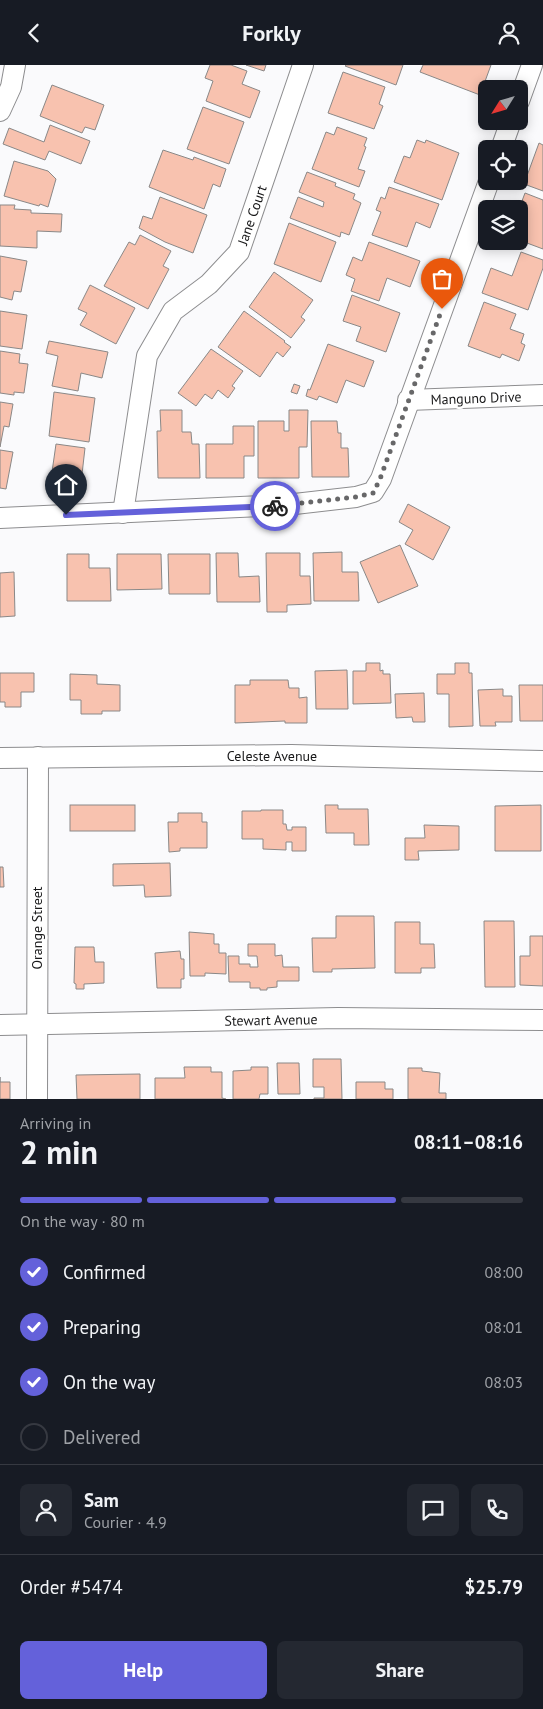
<!DOCTYPE html>
<meta charset="utf-8">
<style>
:root{--surface:#171b24;--page:#242831;--text:#f1f3f6;--muted:#9ea1a6;--line:#363941;--accent:#6461da}
body{margin:0;font-family:"PT Sans",sans-serif;background:var(--page);color:var(--text);height:100vh;display:flex;flex-direction:column;font-size:19px;white-space:nowrap}
*{box-sizing:border-box;margin:0}
p{font-size:16px;color:var(--muted)}
.icon{flex:none;width:28px;height:28px;fill:none;stroke:currentColor;stroke-width:2;stroke-linecap:round;stroke-linejoin:round}
.map{position:relative;height:1034px;overflow:hidden}
.sheet{display:flex;flex-direction:column;background:var(--surface);flex:1}
.sheet>*{flex:none}
.needle{width:32px;rotate:233deg}
.controls{position:absolute;left:478px;top:15px;display:grid;gap:10px}
.controls a{display:grid;place-items:center;width:50px;height:50px;border-radius:8px;background:var(--surface);box-shadow:0 2px 12px #0003;font-size:25px}
.pin{position:absolute;display:grid;place-items:center;width:42px;height:42px;color:#fff;margin:-51px -21px;border-radius:50% 50% 50% 0;rotate:-45deg;box-shadow:0 0 5px #0007}
.pin .icon{rotate:45deg}
.courier{position:absolute;display:grid;place-items:center;width:50px;height:50px;margin:-25px;border:4px solid #6461da;border-radius:50%;background:#fff;color:#222;box-shadow:0 1px 6px #0007}
.headline em{font-style:normal;font-weight:700}
.headline div{display:flex;flex-direction:column-reverse}
.headline{display:flex;align-items:center;justify-content:space-between;height:85px;padding:0 20px}
h1{font-size:32px;font-weight:700;line-height:38px}
.bar{display:grid;grid-template-columns:repeat(4,1fr);gap:8px 5px;align-content:center;height:60px;padding:0 20px}
.bar i{height:6px;border-radius:4px;background:var(--line)}
.bar .active{background:var(--accent)}
.bar p{grid-column:span 4}
.line{display:flex;align-items:center;gap:12px;padding:0 20px;border-top:1px solid var(--line)}
.line div{flex:1}
.round{display:grid;place-items:center;flex:none;width:52px;height:52px;border-radius:8px;background:var(--page)}
ol{padding:0 20px;list-style:none}
li{display:flex;align-items:center;gap:15px;height:55px}
li p{margin-inline-start:auto}
li .icon{padding:5px;border-radius:50%;background:var(--accent);color:#fff;stroke-width:4}
li:last-child{color:var(--muted)}
li i{width:28px;height:28px;border:2px solid var(--line);border-radius:50%}
.action{display:flex;gap:10px;margin-top:auto;padding:10px 20px}
.action a{flex:1;height:58px;border-radius:8px;background:var(--accent);color:#fff;font-size:20px;font-weight:700;line-height:58px;text-align:center}
.action a+a{background:var(--page);color:var(--text)}
header{display:flex;justify-content:space-between;align-items:center;height:65px;padding:0 20px;background:var(--surface);font-size:22px;font-weight:700}
.map>svg:first-child{display:block}
.building{fill:#f8c2af;stroke:#8a8887}
.lines{fill:none;stroke-linecap:round;stroke-linejoin:round}
.minor-casing{stroke:#8d8d8f;stroke-width:22}
.minor{stroke:#fff;stroke-width:20}
.done{stroke:#686869;stroke-width:5;stroke-dasharray:0 9}
.route{stroke:#6461da;stroke-width:6}
.labels{text-anchor:middle;stroke-width:5;stroke-linejoin:round;paint-order:stroke}
.street-label{font-size:14px;fill:#19191a;stroke:#fff}
</style>
<header><svg class="icon" aria-label="back" viewBox="0 0 24 24"><path d="M15 5l-7 7 7 7"/></svg>Forkly<svg class="icon" aria-label="person" viewBox="0 0 24 24"><circle cx="12" cy="8" r="4"/><path d="M4 21q1-7 8-7t8 7"/></svg></header>
<div class="map">
<svg width="543" height="1034" viewBox="0 0 543 1034">
<rect width="100%" height="100%" fill="#fafafc"/>
<g class="building">
<polygon points="210,0 231,0 247,6 242,19 260,26 250,53 206,36 213,16 205,13"/>
<polygon points="246,0 266,0 264,6"/>
<polygon points="346,0 403,0 396,20 345,1"/>
<polygon points="423,0 491,0 480,30 420,7"/>
<polygon points="343,7 385,22 379,39 383,41 374,64 328,48"/>
<polygon points="52,20 104,40 95,65 85,62 82,68 40,51"/>
<polygon points="203,42 244,57 229,99 187,84"/>
<polygon points="50,60 90,76 81,99 49,86 45,95 3,79 9,63 44,77"/>
<polygon points="337,62 367,73 364,81 366,82 358,104 365,106 359,122 312,104 326,67 334,70"/>
<polygon points="417,75 425,78 426,75 459,88 442,135 394,117 404,91 410,93"/>
<polygon points="539,78 543,80 543,126 524,119"/>
<polygon points="163,85 193,95 194,92 226,104 220,122 213,119 204,144 149,122"/>
<polygon points="14,96 48,106 56,114 48,142 40,139 39,141 4,131"/>
<polygon points="307,107 336,118 335,121 355,129 353,134 361,138 349,170 341,167 340,172 290,153 298,132 323,142 324,137 299,127"/>
<polygon points="389,122 439,139 430,163 416,157 407,182 372,170 381,147 376,145 381,132 385,134"/>
<polygon points="525,128 543,135 543,184 519,175 526,152 519,149 519,144"/>
<polygon points="160,132 207,150 193,188 165,177 139,163 143,151 152,154"/>
<polygon points="0,140 15,140 14,144 31,145 31,148 62,149 61,167 37,166 37,183 0,181"/>
<polygon points="289,158 336,177 321,217 274,199"/>
<polygon points="140,170 171,186 163,201 169,204 148,244 104,221 129,177 135,180"/>
<polygon points="369,177 420,196 410,222 387,213 379,236 351,226 355,214 346,210 353,192 362,196"/>
<polygon points="521,187 543,195 543,203 528,245 482,228 491,203 512,211"/>
<polygon points="0,191 27,196 21,227 14,226 12,235 0,232"/>
<polygon points="274,207 313,235 301,252 305,255 291,273 249,242"/>
<polygon points="90,220 135,243 116,279 80,260 87,248 78,244"/>
<polygon points="352,230 400,248 386,287 356,276 361,262 343,256"/>
<polygon points="484,237 516,249 510,264 524,269 521,278 525,280 519,296 502,289 500,293 468,281"/>
<polygon points="0,246 27,250 22,284 0,281"/>
<polygon points="244,246 285,276 284,277 291,282 283,292 277,287 260,312 218,282"/>
<polygon points="49,276 108,287 102,313 81,308 78,326 52,321 58,291 46,288"/>
<polygon points="328,279 374,296 364,322 346,315 337,338 319,331 317,335 306,331 308,324 310,325"/>
<polygon points="211,284 243,306 232,321 235,323 228,333 218,325 212,334 205,329 196,341 178,328"/>
<polygon points="0,286 20,289 19,298 28,299 24,328 14,327 14,330 0,328"/>
<polygon points="294,319 300,321 297,329 291,327"/>
<polygon points="54,327 95,333 89,377 49,371"/>
<polygon points="0,337 13,339 9,362 4,361 0,382"/>
<polygon points="160,345 182,345 182,367 191,367 192,379 199,379 200,413 158,413 157,366 161,366"/>
<polygon points="289,345 308,345 307,382 299,382 299,413 258,413 258,356 284,356 284,366 289,366"/>
<polygon points="311,356 337,356 338,368 341,368 341,383 348,383 349,412 312,412"/>
<polygon points="233,361 254,361 254,391 244,391 244,413 206,413 206,379 233,379"/>
<polygon points="56,379 85,383 81,418 51,414"/>
<polygon points="0,385 13,387 6,424 0,423"/>
<polygon points="408,439 450,462 433,495 405,479 413,465 399,457"/>
<polygon points="400,480 418,521 378,538 360,497"/>
<polygon points="342,487 342,507 358,507 359,536 314,536 313,488"/>
<polygon points="216,488 238,488 239,512 259,511 260,537 217,537"/>
<polygon points="266,488 300,488 300,511 310,511 311,539 287,540 287,547 267,547"/>
<polygon points="67,489 89,489 89,503 110,503 111,536 67,536"/>
<polygon points="117,489 161,489 162,524 117,525"/>
<polygon points="168,489 210,489 210,529 169,529"/>
<polygon points="14,507 15,551 0,552 0,508"/>
<polygon points="366,598 380,598 380,606 383,605 383,609 390,609 391,638 353,639 353,606 366,606"/>
<polygon points="455,598 469,598 469,608 472,608 473,661 449,662 449,629 437,629 437,609 455,609"/>
<polygon points="347,605 348,644 316,644 315,606"/>
<polygon points="0,608 34,608 34,627 21,627 21,642 5,642 5,637 0,637"/>
<polygon points="70,609 97,610 97,619 120,620 120,646 102,646 102,649 81,649 81,635 70,635"/>
<polygon points="250,615 288,615 289,623 299,623 299,633 307,632 307,658 285,658 285,656 235,658 235,620 250,620"/>
<polygon points="519,620 543,620 543,656 520,656"/>
<polygon points="503,624 503,631 512,631 512,657 495,657 496,661 480,661 478,625"/>
<polygon points="424,628 425,657 413,657 412,652 396,653 395,629"/>
<rect x="70" y="740" width="65" height="26"/>
<polygon points="325,740 338,740 338,744 368,744 369,780 354,780 354,768 326,768"/>
<polygon points="541,740 541,786 495,786 495,741"/>
<polygon points="261,745 283,745 283,759 286,759 287,765 292,765 292,762 306,762 306,786 292,786 292,777 286,777 286,785 263,784 263,774 242,774 242,746 261,746"/>
<polygon points="178,748 202,748 202,757 207,757 207,783 180,783 180,786 169,787 168,757 178,757"/>
<polygon points="424,760 459,761 459,785 418,786 419,795 405,795 405,773 425,773"/>
<polygon points="170,798 171,831 145,832 144,820 113,821 113,799"/>
<polygon points="0,802 3,802 4,822 0,822"/>
<polygon points="336,851 374,851 375,903 332,904 332,907 313,907 312,873 336,873"/>
<polygon points="484,856 514,856 515,922 485,922"/>
<polygon points="395,857 420,857 420,879 434,879 435,903 421,903 421,908 395,908"/>
<polygon points="189,867 214,869 214,879 219,879 219,888 226,888 226,909 205,908 205,911 190,911"/>
<polygon points="530,871 543,871 543,921 520,920 520,891 530,891"/>
<polygon points="248,879 275,879 275,891 282,890 283,902 299,902 299,916 277,916 277,922 267,923 267,925 260,925 260,923 250,923 250,917 229,917 228,891 239,891 239,899 250,899 250,902 258,902 257,891 248,891"/>
<polygon points="75,882 94,882 95,897 104,897 104,918 84,919 84,924 76,924 76,919 74,918"/>
<polygon points="180,886 181,894 184,894 184,914 181,914 181,923 157,923 155,888"/>
<polygon points="313,994 341,994 342,1034 314,1034 314,1033 324,1033 324,1022 313,1022"/>
<polygon points="277,998 299,998 300,1029 278,1029"/>
<polygon points="184,1002 211,1002 211,1007 222,1007 222,1033 226,1034 155,1034 155,1013 185,1013"/>
<polygon points="251,1002 268,1002 268,1029 260,1029 259,1034 233,1034 233,1006 251,1005"/>
<polygon points="408,1003 422,1003 422,1006 440,1008 439,1028 446,1028 446,1034 408,1034"/>
<polygon points="140,1009 140,1034 77,1034 76,1010"/>
<polygon points="0,1012 0,1017 10,1017 10,1034 0,1034"/>
<polygon points="356,1017 385,1017 385,1024 393,1024 393,1034 356,1034"/>
</g>
<g class="lines">
<defs>
<g id="minor">
<polyline points="519,36 532,0"/>
<polyline points="0,46 11,22 15,0"/>
<polyline points="501,84 511,56"/>
<polyline points="408,335 543,330"/>
<polyline points="123,448 147,291 173,246 209,219 239,187 303,0"/>
<polyline points="0,453 286,440 356,432 373,427 381,414 489,116"/>
<polyline points="0,693 291,690 543,696"/>
<polyline points="0,960 338,953 543,955"/>
<polyline points="37,1034 38,692"/>
</g>
</defs>
<use href="#minor" class="minor-casing"/>
<use href="#minor" class="minor"/>
</g>
<g class="lines">
<polyline class="done" points="275,441 356,432 373,428 380,414 442,244"/>
<polyline class="route" points="66,450 275,441"/>
</g>
<g class="labels">
<g class="street-label">
<text transform="translate(252 150) rotate(-71)" y="5">Jane Court</text>
<text transform="translate(476 333) rotate(-2)" y="5">Manguno Drive</text>
<text x="272" y="696">Celeste Avenue</text>
<text transform="translate(37 863) rotate(-90)" y="5">Orange Street</text>
<text transform="translate(271 955) rotate(-1)" y="5">Stewart Avenue</text>
</g>
</g>
</svg>
<div class="controls">
<a><svg class="needle" viewBox="-14 -14 28 28"><path d="M0-13l5 13h-10z" fill="#e53935"/><path d="M0 13l5-13h-10z" fill="#9ea1a6"/></svg></a>
<a><svg class="icon" aria-label="locate" viewBox="0 0 24 24"><circle cx="12" cy="12" r="6"/><path d="M12 2v4M12 18v4M2 12h4M18 12h4"/></svg></a>
<a><svg class="icon" aria-label="layers" viewBox="0 0 24 24"><path d="M12 4l9 5-9 5-9-5zM3 14l9 5 9-5"/></svg></a>
</div>
<div class="pin" style="left:442px;top:244px;background:#ea580c"><svg class="icon" aria-label="bag" viewBox="0 0 24 24"><path d="M5 8h14l-1 12H6zM9 8a3 3 0 0 1 6 0"/></svg></div>
<div class="pin" style="left:66px;top:450px;background:#1f2937"><svg class="icon" aria-label="home" viewBox="0 0 24 24"><path d="M3 11l9-7 9 7M6 9v11h12V9"/></svg></div>
<div class="courier" style="left:275px;top:441px"><svg class="icon" aria-label="bike" viewBox="0 0 24 24"><circle cx="6" cy="16" r="4"/><circle cx="18" cy="16" r="4"/><path d="M6 16l4-8h5l3 8M10 8l3 8H6M13 5h3"/></svg></div>
</div>
<section class="sheet">
<div class="headline"><div><h1>2 min</h1><p>Arriving in</p></div><em>08:11–08:16</em></div>
<div class="bar"><i class="active"></i><i class="active"></i><i class="active"></i><i></i><p>On the way · 80 m</p></div>
<ol>
<li><svg class="icon" aria-label="check" viewBox="0 0 24 24"><path d="M5 12l5 5 9-10"/></svg>Confirmed<p>08:00</p></li>
<li><svg class="icon" aria-label="check" viewBox="0 0 24 24"><path d="M5 12l5 5 9-10"/></svg>Preparing<p>08:01</p></li>
<li><svg class="icon" aria-label="check" viewBox="0 0 24 24"><path d="M5 12l5 5 9-10"/></svg>On the way<p>08:03</p></li>
<li><i></i>Delivered</li>
</ol>
<div class="line" style="height:90px"><a class="round"><svg class="icon" aria-label="person" viewBox="0 0 24 24"><circle cx="12" cy="8" r="4"/><path d="M4 21q1-7 8-7t8 7"/></svg></a><div><b>Sam</b><p>Courier · 4.9</p></div><a class="round"><svg class="icon" aria-label="chat" viewBox="0 0 24 24"><path d="M4 5h16v11H9l-5 4z"/></svg></a><a class="round"><svg class="icon" aria-label="phone" viewBox="0 0 24 24"><path d="M5 4h4l2 5-3 2q2 4 5 5l2-3 5 2v4C11 20 4 13 5 4z"/></svg></a></div>
<div class="line" style="height:65px"><div>Order #5474</div><b>$25.79</b></div>
<div class="action"><a>Help</a><a>Share</a></div>
</section>
